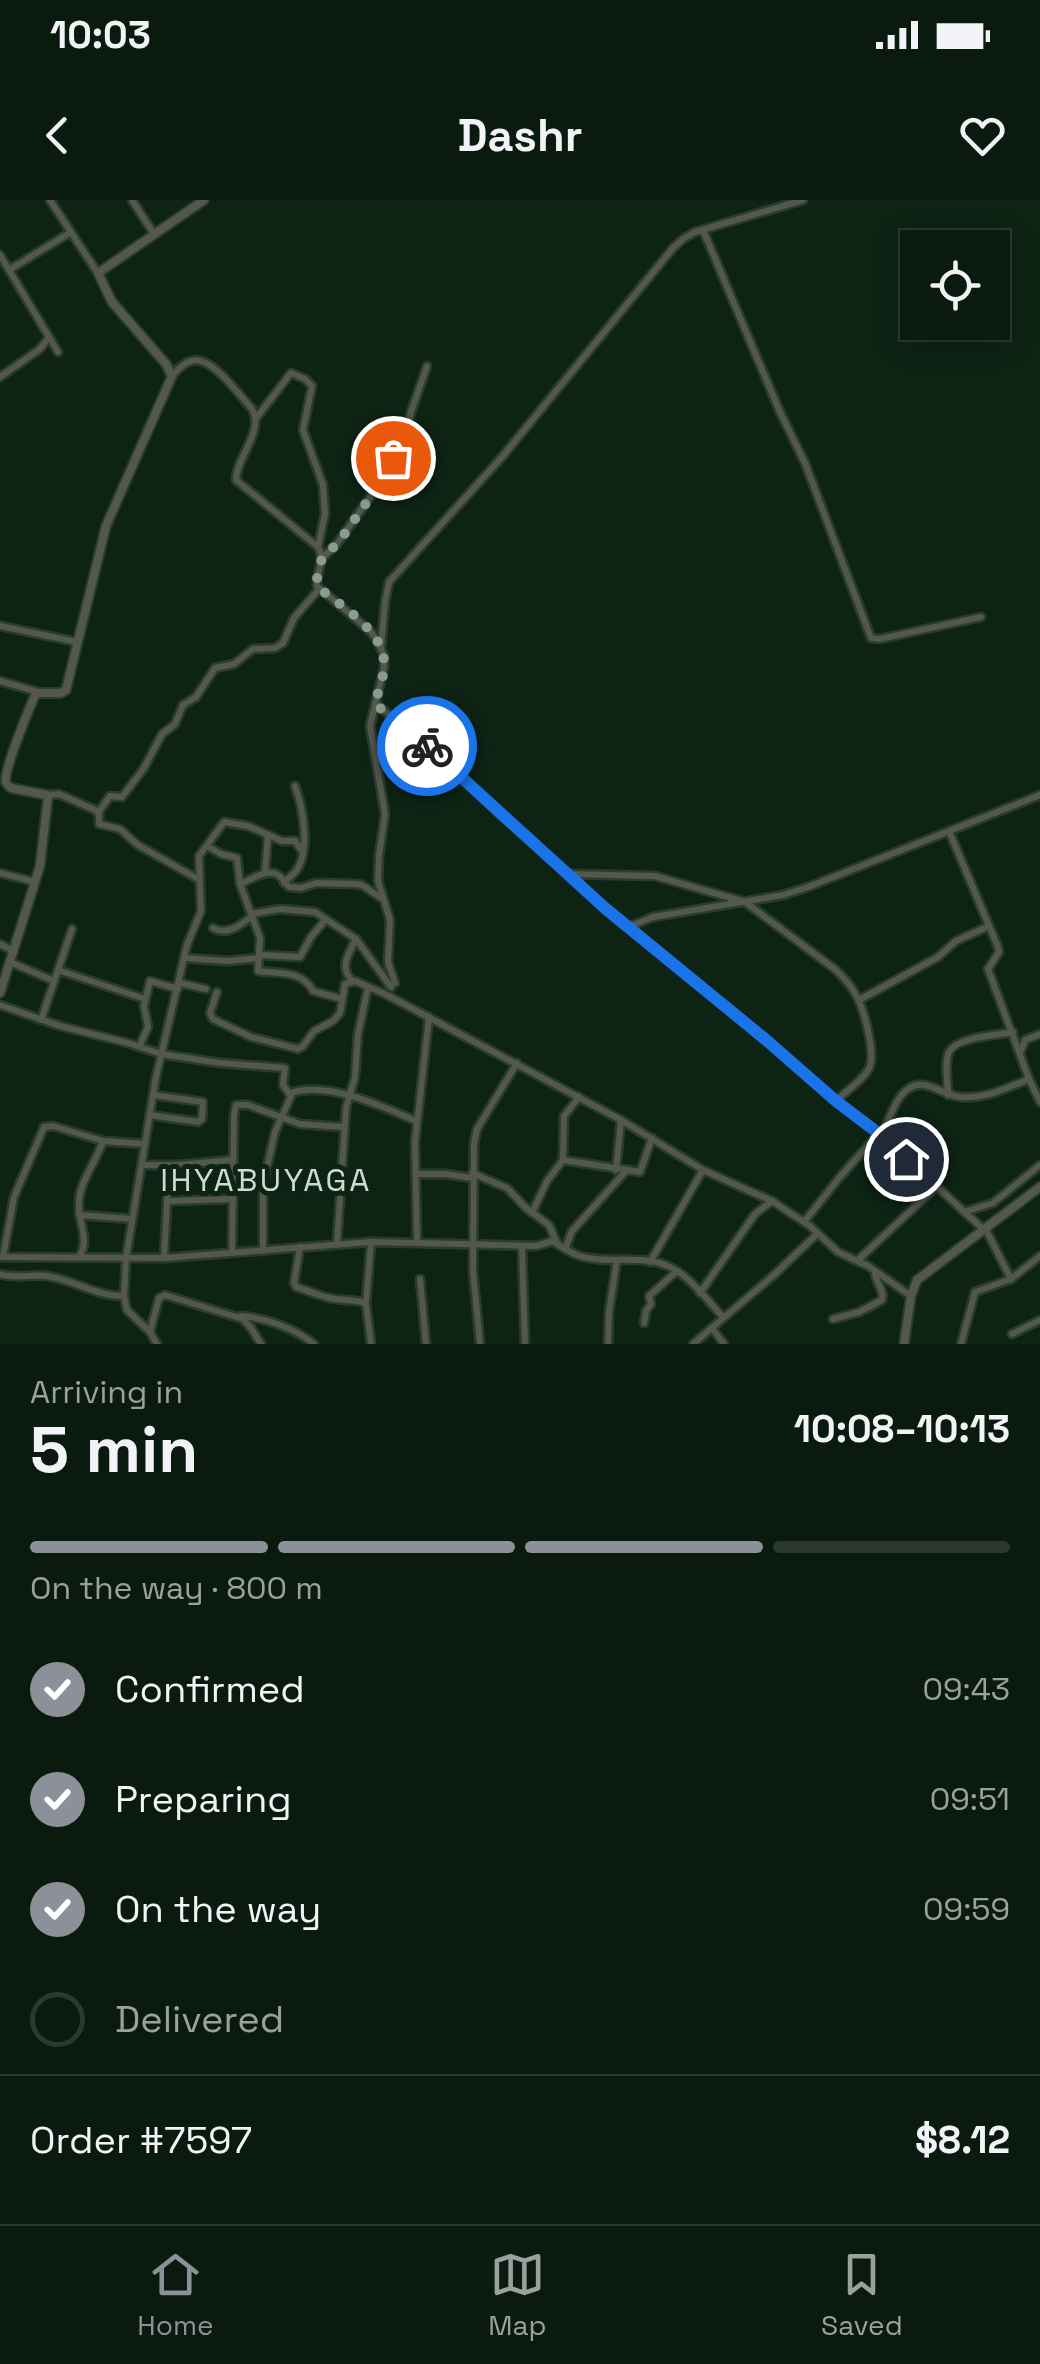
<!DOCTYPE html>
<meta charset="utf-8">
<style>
:root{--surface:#0a1a0f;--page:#18271d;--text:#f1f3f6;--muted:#99a19e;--line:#2a382f;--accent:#8c9099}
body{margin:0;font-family:"Space Grotesk",sans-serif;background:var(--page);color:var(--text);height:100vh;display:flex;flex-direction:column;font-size:38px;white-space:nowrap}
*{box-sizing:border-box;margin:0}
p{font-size:32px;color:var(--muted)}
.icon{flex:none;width:55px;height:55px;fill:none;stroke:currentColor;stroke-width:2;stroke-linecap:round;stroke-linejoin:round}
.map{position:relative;height:1144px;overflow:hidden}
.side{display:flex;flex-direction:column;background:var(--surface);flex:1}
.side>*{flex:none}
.controls{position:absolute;left:900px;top:30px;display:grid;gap:20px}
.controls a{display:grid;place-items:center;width:110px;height:110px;border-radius:0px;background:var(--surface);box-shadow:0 5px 25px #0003,0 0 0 2px var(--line);font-size:50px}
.pin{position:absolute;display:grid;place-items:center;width:85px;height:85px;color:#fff;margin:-42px;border:5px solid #fff;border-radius:50%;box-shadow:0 2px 10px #0007}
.courier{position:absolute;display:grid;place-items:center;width:100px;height:100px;margin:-50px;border:8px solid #1a73e8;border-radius:50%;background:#fff;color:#222;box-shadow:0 2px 12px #0007}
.summary em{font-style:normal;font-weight:700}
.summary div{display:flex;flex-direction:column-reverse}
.summary{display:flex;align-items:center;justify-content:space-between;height:170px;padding:0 30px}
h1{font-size:65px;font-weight:700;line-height:75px}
.bar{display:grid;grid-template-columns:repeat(4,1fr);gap:15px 10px;align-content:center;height:120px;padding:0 30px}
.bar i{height:12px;border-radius:8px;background:var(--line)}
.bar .active{background:var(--accent)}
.bar p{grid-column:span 4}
.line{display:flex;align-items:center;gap:25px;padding:0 30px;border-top:2px solid var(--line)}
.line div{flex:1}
ol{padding:0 30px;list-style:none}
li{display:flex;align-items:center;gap:30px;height:110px}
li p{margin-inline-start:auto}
li .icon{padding:10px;border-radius:50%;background:var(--accent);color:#fff;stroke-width:4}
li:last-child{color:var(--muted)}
li i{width:55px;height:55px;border:5px solid var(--line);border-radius:50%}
.status{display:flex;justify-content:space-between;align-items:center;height:70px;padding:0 50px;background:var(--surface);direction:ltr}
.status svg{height:28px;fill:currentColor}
header{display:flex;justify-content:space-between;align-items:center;height:130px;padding:0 30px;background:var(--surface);font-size:45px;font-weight:700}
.menu{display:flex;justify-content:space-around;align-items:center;height:140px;border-top:2px solid var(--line);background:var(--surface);font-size:28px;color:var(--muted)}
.menu a{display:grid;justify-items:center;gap:5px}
.menu .active{color:var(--accent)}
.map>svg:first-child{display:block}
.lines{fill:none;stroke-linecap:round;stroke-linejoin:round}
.minor-casing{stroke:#283d2e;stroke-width:11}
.tertiary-casing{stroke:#283d2e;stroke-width:12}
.minor{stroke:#54574c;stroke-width:6}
.tertiary{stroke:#54574c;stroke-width:8}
.done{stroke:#8a9b8f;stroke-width:10;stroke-dasharray:0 18}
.route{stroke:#1a73e8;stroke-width:12}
.labels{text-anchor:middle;stroke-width:10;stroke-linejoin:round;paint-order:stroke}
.quarter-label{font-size:32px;letter-spacing:2.5px;fill:#cedbd1;stroke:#0d2314}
</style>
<div class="status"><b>10:03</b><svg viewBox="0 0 49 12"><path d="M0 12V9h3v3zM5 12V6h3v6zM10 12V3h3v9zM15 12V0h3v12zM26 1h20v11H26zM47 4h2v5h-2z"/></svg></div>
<header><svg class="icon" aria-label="back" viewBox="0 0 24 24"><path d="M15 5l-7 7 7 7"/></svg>Dashr<svg class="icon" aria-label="heart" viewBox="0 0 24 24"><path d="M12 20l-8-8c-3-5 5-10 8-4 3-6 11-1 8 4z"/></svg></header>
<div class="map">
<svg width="1040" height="1144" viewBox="0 0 1040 1144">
<rect width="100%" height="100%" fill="#0d2314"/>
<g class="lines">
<defs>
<g id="minor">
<polyline points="50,0 99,75"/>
<polyline points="132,0 154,34"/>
<polyline points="703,30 780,212 805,263 871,438 880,439 981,417"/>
<polyline points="0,55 58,152"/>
<polyline points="9,70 71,32"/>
<path d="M 172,176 C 177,170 183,163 191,161 C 211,154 239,195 252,209 C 265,231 236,257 236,280 L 318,347 C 326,361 316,371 317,386 L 370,431 L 377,440 L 384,456 L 384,468 L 370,526 L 385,614 L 379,656 L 378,681 L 390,720 L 388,762 L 395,783"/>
<polyline points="0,177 40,149 49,137"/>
<polyline points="257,217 291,173 305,179 312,186 303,230 323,285 325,314 318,347"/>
<polyline points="322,358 336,345 378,286 404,240 411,212 427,166"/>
<polyline points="0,426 77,442"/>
<polyline points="381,447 385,402 389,382 502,257 673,48 683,39 695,32 803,0"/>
<polyline points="0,481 38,492"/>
<polyline points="375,503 456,571 501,615 607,709 765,839 836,901 882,936 983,1029"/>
<polyline points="48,595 59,594 95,610 99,614 99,624 120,629 138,645 198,679"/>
<polyline points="98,613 110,596 122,597 144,568 162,534 175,524 183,505 196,497 215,468 234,464 253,449 275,448 283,443 294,418 319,389"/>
<polyline points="949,631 998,747 999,752 988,769 1029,879 1040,902"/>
<path d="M 207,646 L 221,654 L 237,658 L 240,684 L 260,738 L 258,771 C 279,774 302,770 313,791 L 342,799"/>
<polyline points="0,673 35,682"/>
<polyline points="265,673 268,635"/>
<path d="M 569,674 L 655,676 L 745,702 L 836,770 C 844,778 851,785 856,795 C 864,809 875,851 870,866 C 865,879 846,891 836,901"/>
<path d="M 284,683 C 288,678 293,675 296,671 C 311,650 303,608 295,586"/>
<path d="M 240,684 C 250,680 268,668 278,675 C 283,678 285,683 289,687 L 301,688 L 316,683 L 356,684 L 362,685 L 381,698"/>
<polyline points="251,714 280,709 315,712 356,739 391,787"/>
<polyline points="628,727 653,717 783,695 808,687 1040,595"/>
<path d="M 213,728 C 227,736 241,725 252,716"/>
<polyline points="0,744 13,751"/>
<polyline points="261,755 300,757 311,737 326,719"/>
<polyline points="184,758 227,761 260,758"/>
<polyline points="10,762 54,781"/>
<polyline points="58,770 145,799"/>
<path d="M 352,781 C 339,766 348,755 356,739"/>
<polyline points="180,783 206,789"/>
<polyline points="217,792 210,813 213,819 251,837 298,849 303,846 314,831 333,821 340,813 345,784 355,781 385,794 621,920 703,970 772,1001 810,1026 838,1052 868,1066 911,1096"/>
<polyline points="859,800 938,757 956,741 989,726"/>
<polyline points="0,805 60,826 128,843 161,854 220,863 285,868 283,885 291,896 275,932 263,985 263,1051"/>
<polyline points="41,820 72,729"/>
<polyline points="139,847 148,827 144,806 150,781 178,789"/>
<polyline points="1020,853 1025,840 1040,834"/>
<path d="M 291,893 C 328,881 382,906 416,921"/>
<path d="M 948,895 C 948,883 944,863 949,852 C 957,837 997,835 1013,832"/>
<polyline points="579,897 564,916 563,960 640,972 652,938"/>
<polyline points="150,915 198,922 202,919 203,902 153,895"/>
<path d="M 882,936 C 890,918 899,881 924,885 C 937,887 947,896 961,897 C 985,899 1007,888 1029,879"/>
<polyline points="142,965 177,965 233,960"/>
<polyline points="616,970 621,920"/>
<polyline points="472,973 507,988 526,1008 549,1025 556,1041"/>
<polyline points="416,974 446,974 472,978"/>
<polyline points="234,983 263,985"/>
<polyline points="167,1001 233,999"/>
<polyline points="964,1012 993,1003 1040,965"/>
<polyline points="532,1013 547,981 563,960"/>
<polyline points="79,1015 132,1019"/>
<polyline points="804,1022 839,978 879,933"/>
<polyline points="985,1028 1011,1079"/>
<polyline points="371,1042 366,1103 371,1144"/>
<polyline points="417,1042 415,942 429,817"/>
<polyline points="337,1043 346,908 355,877 358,834 368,787"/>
<path d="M 300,1047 L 294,1083 L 296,1087 C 307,1090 319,1096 330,1098 C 342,1101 354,1099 366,1103"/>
<polyline points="522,1047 525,1144"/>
<polyline points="565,1049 572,1031 625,972"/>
<polyline points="232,1053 234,915 236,905 248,905 300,924 344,927"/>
<path d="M 0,1057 L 164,1058 L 371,1042 L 536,1046 L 553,1041 C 562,1047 570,1053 580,1056 C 609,1065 645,1053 672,1068 C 692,1079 708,1101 723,1117"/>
<polyline points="3,1057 14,997 44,927 53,926 103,941 145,944"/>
<path d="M 79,1057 C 91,1039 77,1021 79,1001 C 80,981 97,960 103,941"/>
<polyline points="164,1058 169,966"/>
<polyline points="858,1060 936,987"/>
<polyline points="650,1062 703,970"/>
<path d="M 0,1074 C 16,1079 31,1074 47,1076 C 74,1080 98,1097 124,1096"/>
<polyline points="420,1079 426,1144"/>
<polyline points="700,1093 755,1014 772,1001"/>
<path d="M 241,1116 C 266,1118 294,1128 314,1144"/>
<path d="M 833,1119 L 859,1112 L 882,1100 C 885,1089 874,1082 875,1071"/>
<polyline points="644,1123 646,1111 651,1104 649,1096 677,1071"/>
<polyline points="712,1128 724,1144"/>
<polyline points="150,1132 159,1098 165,1095 243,1119 251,1128 261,1144"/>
<polyline points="1012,1134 1040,1120"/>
<polyline points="157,1144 150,1132 127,1110 124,1096 126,1058 156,877 187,745 201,711 199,656 224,622 248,626 282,641 295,641 302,651"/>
<polyline points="480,1144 473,1071 474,944 477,929 517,863"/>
<polyline points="608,1144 609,1112 617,1060"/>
<polyline points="693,1144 775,1074 817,1034"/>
<polyline points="961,1144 975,1092 1011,1079 1040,1056"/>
</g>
<g id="tertiary">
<path d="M 0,793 L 40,666 L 48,597 L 47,595 L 11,588 C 9,586 6,584 6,582 C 3,571 30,507 36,493 L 61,493 L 66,490 L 106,326 L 172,176 L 166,164 L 112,102 L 99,75 L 101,71 L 204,0"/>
<polyline points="904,1144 911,1096 917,1080 1040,987"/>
</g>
</defs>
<use href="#minor" class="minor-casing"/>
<use href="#tertiary" class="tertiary-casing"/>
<use href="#minor" class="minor"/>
<use href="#tertiary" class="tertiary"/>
</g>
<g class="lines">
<path class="done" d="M 393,258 L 378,286 L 339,342 L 322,358 L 317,377 L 319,388 C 342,407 385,431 384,465 C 384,478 378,491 375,504 L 427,546"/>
<polyline class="route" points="427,546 606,709 765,839 836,901 882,936 906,959"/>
</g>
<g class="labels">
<g class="quarter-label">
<text x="266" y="991">IHYABUYAGA</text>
</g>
</g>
</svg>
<div class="controls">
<a><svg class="icon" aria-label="locate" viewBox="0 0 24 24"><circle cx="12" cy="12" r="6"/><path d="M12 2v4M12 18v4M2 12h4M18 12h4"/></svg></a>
</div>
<div class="pin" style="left:393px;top:258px;background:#ea580c"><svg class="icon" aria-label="bag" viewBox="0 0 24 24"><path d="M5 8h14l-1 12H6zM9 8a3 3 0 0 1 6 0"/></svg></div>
<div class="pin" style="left:906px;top:959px;background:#1f2937"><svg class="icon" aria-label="home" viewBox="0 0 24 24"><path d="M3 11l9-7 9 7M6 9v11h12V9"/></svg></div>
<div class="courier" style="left:427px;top:546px"><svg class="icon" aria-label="bike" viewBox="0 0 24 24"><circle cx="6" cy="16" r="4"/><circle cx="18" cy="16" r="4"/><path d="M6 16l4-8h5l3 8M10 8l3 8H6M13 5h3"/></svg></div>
</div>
<section class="side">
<div class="summary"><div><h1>5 min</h1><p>Arriving in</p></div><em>10:08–10:13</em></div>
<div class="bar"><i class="active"></i><i class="active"></i><i class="active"></i><i></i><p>On the way · 800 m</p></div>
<ol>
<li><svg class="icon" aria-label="check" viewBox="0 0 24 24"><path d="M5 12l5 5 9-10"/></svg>Confirmed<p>09:43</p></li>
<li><svg class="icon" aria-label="check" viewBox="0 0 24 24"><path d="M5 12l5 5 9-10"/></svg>Preparing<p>09:51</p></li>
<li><svg class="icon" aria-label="check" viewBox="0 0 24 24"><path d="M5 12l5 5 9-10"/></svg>On the way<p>09:59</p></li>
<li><i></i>Delivered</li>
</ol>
<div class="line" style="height:130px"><div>Order #7597</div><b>$8.12</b></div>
</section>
<nav class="menu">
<a class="active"><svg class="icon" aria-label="home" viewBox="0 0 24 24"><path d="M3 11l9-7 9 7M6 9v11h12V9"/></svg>Home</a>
<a><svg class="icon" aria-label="map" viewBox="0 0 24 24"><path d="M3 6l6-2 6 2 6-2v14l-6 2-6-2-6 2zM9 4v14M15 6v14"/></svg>Map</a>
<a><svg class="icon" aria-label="saved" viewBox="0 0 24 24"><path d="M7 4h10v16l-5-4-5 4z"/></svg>Saved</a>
</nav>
